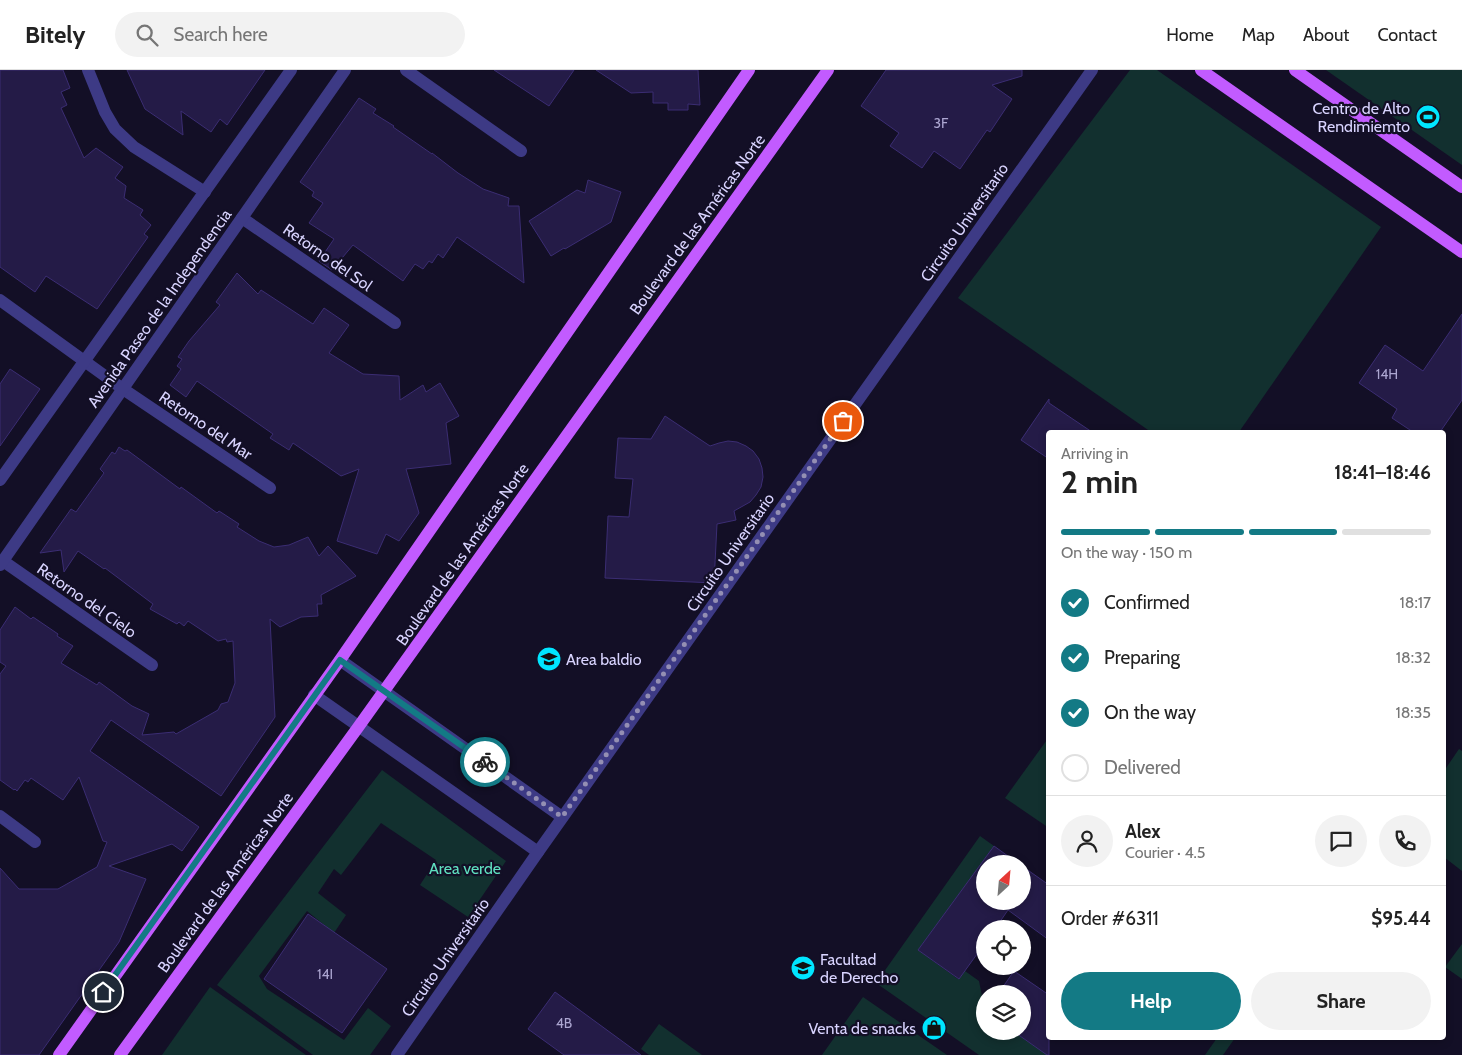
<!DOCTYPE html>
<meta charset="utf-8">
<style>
:root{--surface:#fff;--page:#f2f2f2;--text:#222;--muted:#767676;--line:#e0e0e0;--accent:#137a85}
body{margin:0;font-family:Cabin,sans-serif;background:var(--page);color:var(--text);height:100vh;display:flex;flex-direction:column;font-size:19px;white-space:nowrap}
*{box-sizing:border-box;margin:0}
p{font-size:16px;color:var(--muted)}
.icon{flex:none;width:28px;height:28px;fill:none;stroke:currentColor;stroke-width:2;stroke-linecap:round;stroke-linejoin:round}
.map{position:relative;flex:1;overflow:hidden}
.drawer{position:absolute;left:1046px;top:360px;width:400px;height:610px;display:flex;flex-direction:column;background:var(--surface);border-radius:5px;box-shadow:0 2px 8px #0003}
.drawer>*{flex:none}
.needle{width:32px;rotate:26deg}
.buttons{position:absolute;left:976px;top:785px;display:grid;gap:10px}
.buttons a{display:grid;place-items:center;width:55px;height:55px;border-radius:50%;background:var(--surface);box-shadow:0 2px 8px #0003;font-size:25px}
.pin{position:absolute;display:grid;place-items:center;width:42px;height:42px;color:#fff;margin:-21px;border:2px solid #fff;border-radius:50%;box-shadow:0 1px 5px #0007}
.courier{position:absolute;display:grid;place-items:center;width:50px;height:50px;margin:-25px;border:4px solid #137a85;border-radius:50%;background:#fff;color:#222;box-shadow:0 1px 6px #0007}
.headline em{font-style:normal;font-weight:700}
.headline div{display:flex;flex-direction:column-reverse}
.headline{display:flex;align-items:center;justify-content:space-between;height:85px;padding:0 15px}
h1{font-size:32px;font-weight:700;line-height:38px}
.bar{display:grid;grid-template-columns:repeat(4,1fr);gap:8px 5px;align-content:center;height:60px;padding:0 15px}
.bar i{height:6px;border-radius:4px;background:var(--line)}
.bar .current{background:var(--accent)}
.bar p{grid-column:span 4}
.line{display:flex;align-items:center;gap:12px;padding:0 15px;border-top:1px solid var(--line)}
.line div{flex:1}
.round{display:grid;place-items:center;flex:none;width:52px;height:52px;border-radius:26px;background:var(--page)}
ol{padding:0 15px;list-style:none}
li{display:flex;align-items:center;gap:15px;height:55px}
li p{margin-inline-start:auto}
li .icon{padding:5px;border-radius:50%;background:var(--accent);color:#fff;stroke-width:4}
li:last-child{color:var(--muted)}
li i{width:28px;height:28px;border:2px solid var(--line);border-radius:50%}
.button{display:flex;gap:10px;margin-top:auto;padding:10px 15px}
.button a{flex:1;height:58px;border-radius:30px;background:var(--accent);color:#fff;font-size:20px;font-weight:700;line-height:58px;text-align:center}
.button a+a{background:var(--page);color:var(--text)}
header{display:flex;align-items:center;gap:30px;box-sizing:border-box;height:70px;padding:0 25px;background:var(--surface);border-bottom:1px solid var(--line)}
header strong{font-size:24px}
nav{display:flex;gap:28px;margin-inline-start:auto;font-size:18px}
.search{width:350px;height:45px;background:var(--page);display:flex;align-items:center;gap:12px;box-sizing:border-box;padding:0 18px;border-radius:28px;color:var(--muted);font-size:19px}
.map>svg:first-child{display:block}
.green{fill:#12302f}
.building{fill:#241b47;stroke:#3b2d73}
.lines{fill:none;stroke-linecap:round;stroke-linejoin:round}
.minor{stroke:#3d3a85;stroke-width:12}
.major{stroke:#c25bff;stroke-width:12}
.done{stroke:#948fb3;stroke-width:5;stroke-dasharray:0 9}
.route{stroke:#137a85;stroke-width:6}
.labels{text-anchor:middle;stroke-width:4.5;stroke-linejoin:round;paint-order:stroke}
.number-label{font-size:14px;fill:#aca6d1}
.poi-label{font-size:16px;fill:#d9d4ff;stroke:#130f26;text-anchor:end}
.street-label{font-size:16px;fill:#d9d4ff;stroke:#130f26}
.park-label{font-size:16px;fill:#5fe0c0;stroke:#130f26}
</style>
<header>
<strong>Bitely</strong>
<div class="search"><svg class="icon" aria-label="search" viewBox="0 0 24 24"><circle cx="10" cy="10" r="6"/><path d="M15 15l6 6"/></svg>Search here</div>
<nav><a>Home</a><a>Map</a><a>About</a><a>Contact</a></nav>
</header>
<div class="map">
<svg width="1462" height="985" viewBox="0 0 1462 985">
<rect width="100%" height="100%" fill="#130f26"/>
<g class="green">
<polygon points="1130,0 1157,0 1381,157 1239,362 1151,362 958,228"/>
<polygon points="1326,0 1462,0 1462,95"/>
<polygon points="1049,667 1049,758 1005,728"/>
<polygon points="1459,679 1462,681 1462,801 1444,787 1444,701"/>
<polygon points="382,700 506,791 468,847 420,815 436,790 381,753 341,805 334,799 318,823 346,845 334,863 307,841 259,906 267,919 344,970 368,938 391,956 370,985 313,985 217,915"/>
<polygon points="980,766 994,776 918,880 958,909 965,901 979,911 985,941 985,961 1013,961 1047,985 979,985 876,913"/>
<polygon points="1462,874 1462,909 1445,897"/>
<polygon points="210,917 306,985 162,985"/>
<polygon points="863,927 947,985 822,985"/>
<polygon points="659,954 702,985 649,985 641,979"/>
<polygon points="1217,968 1235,968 1223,985 1205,985"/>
</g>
<g class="building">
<polygon points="0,0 63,0 70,18 61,22 67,35 61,38 84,88 96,78 123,97 115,108 126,116 124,128 143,140 140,145 151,155 144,164 148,167 97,239 46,206 35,222 0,197"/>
<polygon points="127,0 265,0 227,55 220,49 211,62 181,41 183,65 145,39"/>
<polygon points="494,0 574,0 549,36"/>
<polygon points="596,0 698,0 700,35 688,34 688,40 668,40 668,33 653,33 653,22 631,23"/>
<polygon points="886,0 1022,0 1022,6 992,15 1012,29 990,62 987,60 960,99 934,81 922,98 890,76 899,63 861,36"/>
<polygon points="359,28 376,39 373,43 394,56 393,57 432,84 432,83 458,103 483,119 509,128 508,136 519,136 524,213 457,167 443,188 438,184 432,193 429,191 423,199 415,194 403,211 353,175 332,200 319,191 334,169 309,153 323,133 312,126 314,122 300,112"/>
<polygon points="588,110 621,122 611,152 565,179 564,178 551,186 529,151 577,120 585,123"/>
<polygon points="237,203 258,224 261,220 313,254 324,238 349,255 329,283 363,304 399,306 400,330 423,315 426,322 440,313 459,346 446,353 451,394 406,399 419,443 399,471 386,464 377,484 337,471 359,399 341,406 293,373 289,380 270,368 273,364 197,311 186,327 170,315 181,299 177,296 182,289 178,287 189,271 220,235 216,232"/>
<polygon points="1462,244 1462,330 1440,362 1413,362 1392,348 1397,339 1359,313 1385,275 1423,301"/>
<polygon points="10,299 40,319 0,376 0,314"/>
<polygon points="1049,329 1049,333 1092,362 1049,362 1049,389 1021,370"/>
<polygon points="665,346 710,376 719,373 728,371 737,372 746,376 753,381 759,389 762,398 763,407 761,417 756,425 750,432 734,441 736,450 717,454 714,513 605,508 608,446 629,447 633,409 615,408 618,368 651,369"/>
<polygon points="119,377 125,381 127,380 180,419 181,417 217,443 219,441 239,454 237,457 259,471 274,477 289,475 308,467 319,486 328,476 356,506 321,525 322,534 317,534 318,546 301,547 280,557 270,549 275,647 221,726 111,650 90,681 199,757 182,781 172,774 109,796 146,809 119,872 39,985 0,985 0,798 19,819 58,819 97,797 107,772 103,771 79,707 63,730 31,708 28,712 25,710 17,721 15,719 14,720 0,710 0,604 6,596 0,592 0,560 15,537 31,549 33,547 58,564 57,566 73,576 61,593 97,615 99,612 132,636 149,644 142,665 174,662 176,664 218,640 221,634 228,632 235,613 233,571 227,572 226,569 218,571 188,551 184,556 179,552 177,554 150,539 153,534 105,498 104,499 78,481 64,502 61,480 40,483 71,439 76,442 104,403 100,399 112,382 115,384"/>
<polygon points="994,776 1019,794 985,794 985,831 1022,831 1022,796 1049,815 1049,870 1008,840 995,859 985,859 985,873 959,909 918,880"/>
<polygon points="308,844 387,899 342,963 264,909"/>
<polygon points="1014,901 1049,925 1049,985 1047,985 1013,961 1022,961 1022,924 998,924"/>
<polygon points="555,922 641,985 564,985 528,959"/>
</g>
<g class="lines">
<g class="minor">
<polyline points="88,0 105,42 115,59 134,77 205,122"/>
<polyline points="406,0 521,81"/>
<polyline points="242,148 395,253"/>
<polyline points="0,230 123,319 270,418"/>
<polyline points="0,410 291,0"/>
<polyline points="3,491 152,595"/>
<polyline points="0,495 345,0"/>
<polyline points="340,590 562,747"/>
<polyline points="314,625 538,782"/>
<polyline points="0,746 35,772"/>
<polyline points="397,985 538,782 1092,0"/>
</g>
<g class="major">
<polyline points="1201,0 1462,182"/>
<polyline points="1295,0 1462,117"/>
<polyline points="59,985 340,590 749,0"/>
<polyline points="120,985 359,656 828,0"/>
</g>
</g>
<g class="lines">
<polyline class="done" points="485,692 562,747 843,351"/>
<polyline class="route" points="103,922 340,590 485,692"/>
</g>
<defs>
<symbol id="stadium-disc" viewBox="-11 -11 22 22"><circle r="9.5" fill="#00e5ff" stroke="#130f26"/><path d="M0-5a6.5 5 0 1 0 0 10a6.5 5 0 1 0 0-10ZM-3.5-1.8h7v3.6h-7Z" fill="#111"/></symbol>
<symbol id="school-disc" viewBox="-11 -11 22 22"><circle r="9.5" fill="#00e5ff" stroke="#130f26"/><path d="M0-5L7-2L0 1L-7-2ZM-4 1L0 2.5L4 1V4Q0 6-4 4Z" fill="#111"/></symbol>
<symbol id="university-disc" viewBox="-11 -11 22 22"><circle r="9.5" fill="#00e5ff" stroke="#130f26"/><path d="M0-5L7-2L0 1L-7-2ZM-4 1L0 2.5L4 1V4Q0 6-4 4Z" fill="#111"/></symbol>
<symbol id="shop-disc" viewBox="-11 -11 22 22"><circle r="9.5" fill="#00e5ff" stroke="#130f26"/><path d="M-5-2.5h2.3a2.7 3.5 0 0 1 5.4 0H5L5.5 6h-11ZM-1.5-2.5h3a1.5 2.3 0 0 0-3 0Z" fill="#111"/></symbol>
</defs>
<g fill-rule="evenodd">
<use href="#stadium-disc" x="1414" y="33" width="28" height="28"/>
<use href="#school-disc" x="535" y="575" width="28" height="28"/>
<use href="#university-disc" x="789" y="884" width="28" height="28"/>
<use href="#shop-disc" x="920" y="944" width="28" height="28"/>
</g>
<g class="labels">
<g class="number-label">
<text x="941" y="58">3F</text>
<text x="1387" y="309">14H</text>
<text x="325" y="909">14I</text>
<text x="564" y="958">4B</text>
</g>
<g class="poi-label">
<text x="1410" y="44">Centro de Alto<tspan x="1410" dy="18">Rendimiemto</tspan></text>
<text x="566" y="595" text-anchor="start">Area baldio</text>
<text x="820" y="895" text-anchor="start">Facultad<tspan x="820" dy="18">de Derecho</tspan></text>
<text x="916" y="964">Venta de snacks</text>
</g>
<g class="street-label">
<text transform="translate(964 152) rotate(-55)" y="6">Circuito Universitario</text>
<text transform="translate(697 154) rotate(-54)" y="6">Boulevard de las Américas Norte</text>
<text transform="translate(328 187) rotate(35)" y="6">Retorno del Sol</text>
<text transform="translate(159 238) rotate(-55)" y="6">Avenida Paseo de la Independencia</text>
<text transform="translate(206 355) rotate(34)" y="6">Retorno del Mar</text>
<text transform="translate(730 482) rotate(-55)" y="6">Circuito Universitario</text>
<text transform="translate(462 484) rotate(-55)" y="6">Boulevard de las Américas Norte</text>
<text transform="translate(87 530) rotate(35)" y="6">Retorno del Cielo</text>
<text transform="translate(225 812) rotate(-54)" y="6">Boulevard de las Américas Norte</text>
<text transform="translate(445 887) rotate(-55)" y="6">Circuito Universitario</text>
</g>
<g class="park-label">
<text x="465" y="804">Area verde</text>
</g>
</g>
</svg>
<div class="buttons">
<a><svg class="needle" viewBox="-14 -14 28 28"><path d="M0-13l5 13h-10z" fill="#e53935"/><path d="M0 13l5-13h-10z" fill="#767676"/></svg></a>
<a><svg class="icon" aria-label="locate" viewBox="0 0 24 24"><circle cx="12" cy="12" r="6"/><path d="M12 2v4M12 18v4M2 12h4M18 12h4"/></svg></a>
<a><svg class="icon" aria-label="layers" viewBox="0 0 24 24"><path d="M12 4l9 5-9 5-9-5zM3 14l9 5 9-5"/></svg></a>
</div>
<div class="pin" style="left:843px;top:351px;background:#ea580c"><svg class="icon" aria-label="bag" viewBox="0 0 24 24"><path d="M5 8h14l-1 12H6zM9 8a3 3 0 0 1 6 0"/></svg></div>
<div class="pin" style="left:103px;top:922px;background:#1f2937"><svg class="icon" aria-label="home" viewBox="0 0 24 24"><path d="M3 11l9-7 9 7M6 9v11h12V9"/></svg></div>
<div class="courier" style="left:485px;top:692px"><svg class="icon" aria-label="bike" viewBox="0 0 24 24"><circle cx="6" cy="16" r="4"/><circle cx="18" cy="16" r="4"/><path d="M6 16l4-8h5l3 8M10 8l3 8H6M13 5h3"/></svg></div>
<section class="drawer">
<div class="headline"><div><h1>2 min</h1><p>Arriving in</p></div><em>18:41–18:46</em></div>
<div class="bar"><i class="current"></i><i class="current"></i><i class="current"></i><i></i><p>On the way · 150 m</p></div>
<ol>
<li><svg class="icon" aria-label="check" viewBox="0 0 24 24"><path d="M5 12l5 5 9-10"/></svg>Confirmed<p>18:17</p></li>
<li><svg class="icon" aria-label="check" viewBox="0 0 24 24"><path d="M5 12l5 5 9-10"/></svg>Preparing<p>18:32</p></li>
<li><svg class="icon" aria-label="check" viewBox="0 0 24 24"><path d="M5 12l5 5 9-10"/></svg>On the way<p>18:35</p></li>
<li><i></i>Delivered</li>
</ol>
<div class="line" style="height:90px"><a class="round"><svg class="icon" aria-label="person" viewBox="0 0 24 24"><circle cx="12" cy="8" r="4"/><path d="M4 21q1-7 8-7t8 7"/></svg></a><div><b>Alex</b><p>Courier · 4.5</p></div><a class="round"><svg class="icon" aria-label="chat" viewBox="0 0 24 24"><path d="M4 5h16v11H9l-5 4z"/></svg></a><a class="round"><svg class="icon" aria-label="phone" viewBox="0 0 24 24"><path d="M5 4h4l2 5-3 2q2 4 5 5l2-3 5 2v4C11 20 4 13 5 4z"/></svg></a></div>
<div class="line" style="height:65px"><div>Order #6311</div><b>$95.44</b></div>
<div class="button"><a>Help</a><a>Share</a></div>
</section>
</div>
